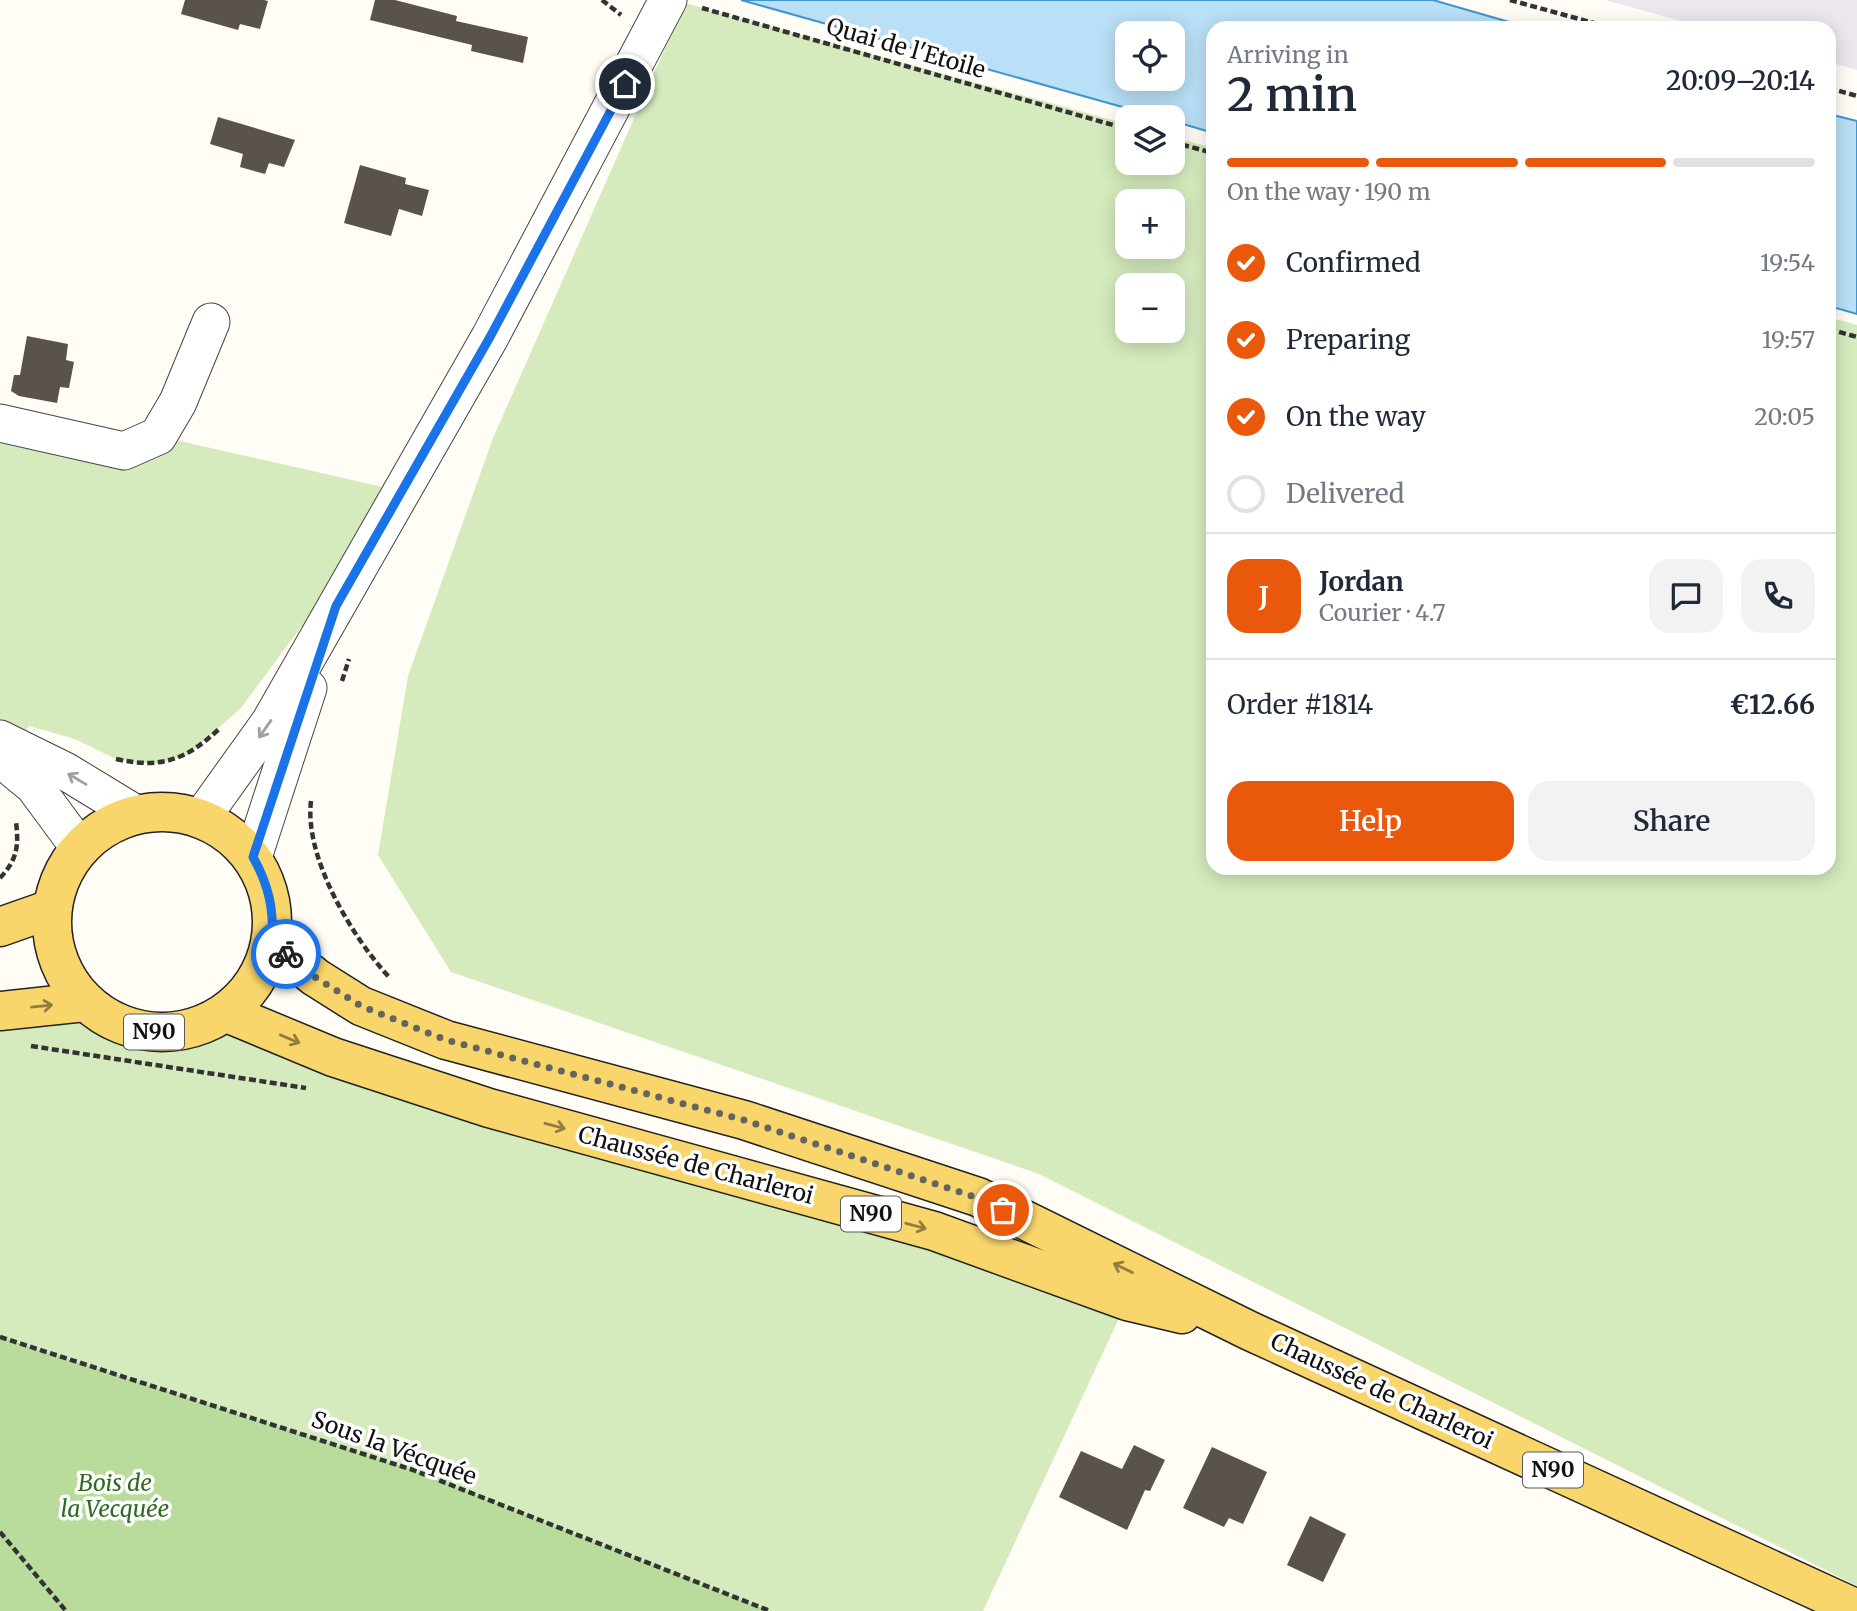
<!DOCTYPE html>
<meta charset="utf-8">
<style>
:root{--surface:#fff;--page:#f2f2f3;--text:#1f2937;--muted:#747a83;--line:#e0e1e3;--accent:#ea580c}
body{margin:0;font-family:Merriweather,serif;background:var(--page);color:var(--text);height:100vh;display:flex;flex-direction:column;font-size:26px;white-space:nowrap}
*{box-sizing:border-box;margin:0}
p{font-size:23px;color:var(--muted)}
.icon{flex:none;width:38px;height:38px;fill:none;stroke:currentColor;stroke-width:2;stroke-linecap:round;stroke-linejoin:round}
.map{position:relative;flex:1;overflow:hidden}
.panel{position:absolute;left:1206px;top:21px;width:630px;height:854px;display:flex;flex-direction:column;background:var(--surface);border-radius:21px;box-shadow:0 4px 18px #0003}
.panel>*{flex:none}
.fabs{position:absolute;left:1115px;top:21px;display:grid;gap:14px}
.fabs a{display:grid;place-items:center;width:70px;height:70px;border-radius:14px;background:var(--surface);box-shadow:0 4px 18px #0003;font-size:35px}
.pin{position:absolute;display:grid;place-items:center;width:60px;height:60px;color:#fff;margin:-30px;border:4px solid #fff;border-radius:50%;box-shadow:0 2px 7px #0007}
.courier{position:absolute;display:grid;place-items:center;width:70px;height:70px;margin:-35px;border:5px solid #1a73e8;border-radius:50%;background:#fff;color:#222;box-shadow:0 2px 9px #0007}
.headline em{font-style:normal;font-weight:600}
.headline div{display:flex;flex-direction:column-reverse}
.headline{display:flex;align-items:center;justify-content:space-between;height:119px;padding:0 21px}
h1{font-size:46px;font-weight:600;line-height:52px}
.bar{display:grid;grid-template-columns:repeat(4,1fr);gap:10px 7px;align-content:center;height:84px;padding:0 21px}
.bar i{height:9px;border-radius:5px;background:var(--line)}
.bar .active{background:var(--accent)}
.bar p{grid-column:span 4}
.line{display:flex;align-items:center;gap:18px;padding:0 21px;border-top:2px solid var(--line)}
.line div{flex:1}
.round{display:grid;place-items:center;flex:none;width:74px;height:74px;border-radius:21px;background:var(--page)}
ol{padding:0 21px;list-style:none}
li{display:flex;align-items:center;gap:21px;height:77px}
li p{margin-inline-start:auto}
li .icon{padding:7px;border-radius:50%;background:var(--accent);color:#fff;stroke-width:4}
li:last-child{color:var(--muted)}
li i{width:38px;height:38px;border:4px solid var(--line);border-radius:50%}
.cta{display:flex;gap:14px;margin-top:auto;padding:14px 21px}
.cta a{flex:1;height:80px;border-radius:21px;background:var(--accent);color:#fff;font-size:28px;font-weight:600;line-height:80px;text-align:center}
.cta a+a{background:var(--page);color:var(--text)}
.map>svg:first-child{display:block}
.industrial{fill:#eee6ef}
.green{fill:#d5ebbd;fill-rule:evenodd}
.forest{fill:#b9dc9c}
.water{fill:#b9e0f7;stroke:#3f96cf;stroke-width:2;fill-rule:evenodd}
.building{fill:#5a524d}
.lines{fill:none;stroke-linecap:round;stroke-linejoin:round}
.minor-casing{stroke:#444;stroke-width:39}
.major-casing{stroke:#222;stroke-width:41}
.path{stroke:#333;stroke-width:4.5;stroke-dasharray:7 3.5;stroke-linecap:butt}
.minor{stroke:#fff;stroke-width:37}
.major{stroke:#f9d66b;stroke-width:38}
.oneway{stroke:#a0a0a0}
.oneway2{stroke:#917d42}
.done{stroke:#646461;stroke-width:7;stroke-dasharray:0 12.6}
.route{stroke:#1a73e8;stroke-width:9}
.labels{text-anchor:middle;stroke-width:7;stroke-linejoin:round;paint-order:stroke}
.shield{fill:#fff;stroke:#585858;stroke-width:2}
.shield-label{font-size:21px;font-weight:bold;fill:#111}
.street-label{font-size:23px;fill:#111;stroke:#fff}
.park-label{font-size:23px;font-style:italic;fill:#2f6b1f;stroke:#fff}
</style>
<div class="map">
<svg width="1857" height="1611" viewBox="0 0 1857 1611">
<rect width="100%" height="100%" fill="#fffdf5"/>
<polygon class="industrial" points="1605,0 1857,0 1857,70 1829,62 1829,28 1706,28"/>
<g class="green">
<path d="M 685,3 L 1127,124 L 1127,163 L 1172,163 L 1173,137 L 1213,148 L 1213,868 L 1829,868 L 1829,317 L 1857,325 L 1857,1586 L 1039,1174 L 451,972 L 378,855 L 408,676 L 493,438 ZM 1127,201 L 1172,201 L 1172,247 L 1127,247 ZM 1127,285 L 1172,285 L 1172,331 L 1127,331 Z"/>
<polygon points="0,423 158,436 383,487 328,612 301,627 241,708 188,755 160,763 137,763 116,759 75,739 29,726 18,746 0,738"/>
<path d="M 85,1002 C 140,1037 167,1042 227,1013 L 1127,1301 L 983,1611 L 756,1611 L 124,1380 L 0,1337 L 0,1029 Z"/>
</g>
<polygon class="forest" points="0,1337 413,1470 770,1611 0,1611"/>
<g class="water">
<path d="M 741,0 L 1433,0 L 1530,28 L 1213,28 L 1213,133 L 1173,121 L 1172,117 L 1158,117 ZM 1127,33 L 1172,33 L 1172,79 L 1127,79 Z"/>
<polygon points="1829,114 1857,121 1857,314 1829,306"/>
</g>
<g class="building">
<polygon points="185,0 264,0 268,1 260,29 240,24 238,30 181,14"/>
<polygon points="375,0 395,0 457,16 456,21 528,37 523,63 471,51 472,45 370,20"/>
<polygon points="218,117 295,140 284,167 269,163 265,174 240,167 243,154 210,144"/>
<polygon points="360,165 406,178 405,184 429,190 422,216 399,209 391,236 344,223"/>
<polygon points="27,336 68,344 66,360 74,362 69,388 60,387 57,403 19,396 11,391 14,375 20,375"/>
<polygon points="1134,1445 1165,1460 1150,1491 1145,1490 1127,1530 1059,1497 1081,1451 1122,1469"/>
<polygon points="1212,1447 1267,1472 1243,1524 1229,1518 1224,1527 1183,1508"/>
<polygon points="1310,1516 1346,1534 1323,1582 1287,1565"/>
</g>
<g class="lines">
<defs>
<g id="minor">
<polyline points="0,423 124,451 158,436 178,402 211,322"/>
<polyline points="0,739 65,771 134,813"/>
<polyline points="0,758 34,786 79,847"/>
<polyline points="202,817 270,722 490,337 668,0"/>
<polyline points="253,857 308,688"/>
</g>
<g id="major">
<circle cx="162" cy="922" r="110"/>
<polyline points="0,927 51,909"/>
<polyline points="272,942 315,977 361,1006 446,1040 744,1120 978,1197 1250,1331 1857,1609"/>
<polyline points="0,1011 85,1002"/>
<polyline points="227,1013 333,1057 489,1108 934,1231 1127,1301 1182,1314"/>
</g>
</defs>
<use href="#minor" class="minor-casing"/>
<use href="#major" class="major-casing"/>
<g class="path">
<polyline points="602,0 621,15"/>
<polyline points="1510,0 1612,28"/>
<polyline points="702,8 1127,129"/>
<polyline points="1829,88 1857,96"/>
<polyline points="1172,142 1213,153"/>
<polyline points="1829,329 1857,337"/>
<polyline points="342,681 349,659"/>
<path d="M 116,759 C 161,769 186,760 219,729"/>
<path d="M 311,801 C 304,857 352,937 389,977"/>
<path d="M 0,878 C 17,860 19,846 16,822"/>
<polyline points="31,1046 306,1088"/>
<polyline points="0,1337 413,1470 770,1611"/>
<polyline points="0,1532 66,1611"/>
</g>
<use href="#minor" class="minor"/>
<use href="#major" class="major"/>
</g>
<defs><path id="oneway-shaft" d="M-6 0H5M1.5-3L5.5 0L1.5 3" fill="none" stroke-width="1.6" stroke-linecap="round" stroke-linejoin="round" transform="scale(1.75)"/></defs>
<g class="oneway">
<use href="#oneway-shaft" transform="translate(265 729) rotate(125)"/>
<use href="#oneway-shaft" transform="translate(77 779) rotate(-149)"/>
</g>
<g class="oneway2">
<use href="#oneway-shaft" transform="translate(42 1006) rotate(-6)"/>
<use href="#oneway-shaft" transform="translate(290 1039) rotate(23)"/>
<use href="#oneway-shaft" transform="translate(555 1126) rotate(15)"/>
<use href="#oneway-shaft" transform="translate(916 1226) rotate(15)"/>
<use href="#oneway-shaft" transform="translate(1123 1268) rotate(-154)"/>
</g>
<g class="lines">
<polyline class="done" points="286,954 315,977 361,1006 446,1040 744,1120 978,1198 1003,1210"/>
<path class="route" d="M 286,954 L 272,942 C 274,909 269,886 253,857 L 336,606 L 490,337 L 625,84"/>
</g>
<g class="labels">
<g class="shield">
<rect x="124" y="1014.5" width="60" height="35" rx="5"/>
<rect x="841" y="1196.5" width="60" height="35" rx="5"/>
<rect x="1523" y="1452.5" width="60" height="35" rx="5"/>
</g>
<g class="shield-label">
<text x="154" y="1039">N90</text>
<text x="871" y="1221">N90</text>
<text x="1553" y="1477">N90</text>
</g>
<g class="street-label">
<text transform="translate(906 48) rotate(16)" y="8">Quai de l'Etoile</text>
<text transform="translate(696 1165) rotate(15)" y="8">Chaussée de Charleroi</text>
<text transform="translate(1382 1391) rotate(25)" y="8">Chaussée de Charleroi</text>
<text transform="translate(394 1448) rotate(20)" y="8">Sous la Vécquée</text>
</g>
<g class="park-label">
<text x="115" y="1491">Bois de<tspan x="115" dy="26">la Vecquée</tspan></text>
</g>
</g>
</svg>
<div class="fabs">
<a><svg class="icon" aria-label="locate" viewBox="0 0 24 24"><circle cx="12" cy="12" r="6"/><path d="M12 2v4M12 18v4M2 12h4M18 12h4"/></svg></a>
<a><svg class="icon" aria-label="layers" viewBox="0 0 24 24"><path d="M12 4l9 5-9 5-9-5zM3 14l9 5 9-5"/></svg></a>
<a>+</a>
<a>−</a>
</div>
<div class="pin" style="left:1003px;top:1210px;background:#ea580c"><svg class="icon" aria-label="bag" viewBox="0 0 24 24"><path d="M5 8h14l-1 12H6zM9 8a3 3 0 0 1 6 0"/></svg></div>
<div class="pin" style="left:625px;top:84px;background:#1f2937"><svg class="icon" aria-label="home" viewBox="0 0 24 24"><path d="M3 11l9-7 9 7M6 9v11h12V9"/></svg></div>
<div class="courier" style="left:286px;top:954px"><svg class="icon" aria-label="bike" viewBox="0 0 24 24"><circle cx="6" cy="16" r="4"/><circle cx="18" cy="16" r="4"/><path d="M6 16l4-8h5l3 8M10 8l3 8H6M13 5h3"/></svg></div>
<section class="panel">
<div class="headline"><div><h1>2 min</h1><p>Arriving in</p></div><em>20:09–20:14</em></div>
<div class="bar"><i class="active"></i><i class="active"></i><i class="active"></i><i></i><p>On the way · 190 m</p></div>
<ol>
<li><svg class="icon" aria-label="check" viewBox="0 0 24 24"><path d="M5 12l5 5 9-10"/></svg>Confirmed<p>19:54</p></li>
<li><svg class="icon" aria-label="check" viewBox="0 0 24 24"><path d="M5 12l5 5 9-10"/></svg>Preparing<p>19:57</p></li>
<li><svg class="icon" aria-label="check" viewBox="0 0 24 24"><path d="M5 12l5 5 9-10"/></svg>On the way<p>20:05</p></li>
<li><i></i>Delivered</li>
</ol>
<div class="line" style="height:126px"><b class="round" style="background:var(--accent);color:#fff">J</b><div><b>Jordan</b><p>Courier · 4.7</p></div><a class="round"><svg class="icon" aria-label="chat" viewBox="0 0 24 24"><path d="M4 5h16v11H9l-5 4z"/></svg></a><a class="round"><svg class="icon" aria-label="phone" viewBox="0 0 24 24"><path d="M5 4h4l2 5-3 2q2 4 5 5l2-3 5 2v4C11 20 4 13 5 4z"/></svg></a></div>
<div class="line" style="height:91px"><div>Order #1814</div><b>€12.66</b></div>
<div class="cta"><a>Help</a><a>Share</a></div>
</section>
</div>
